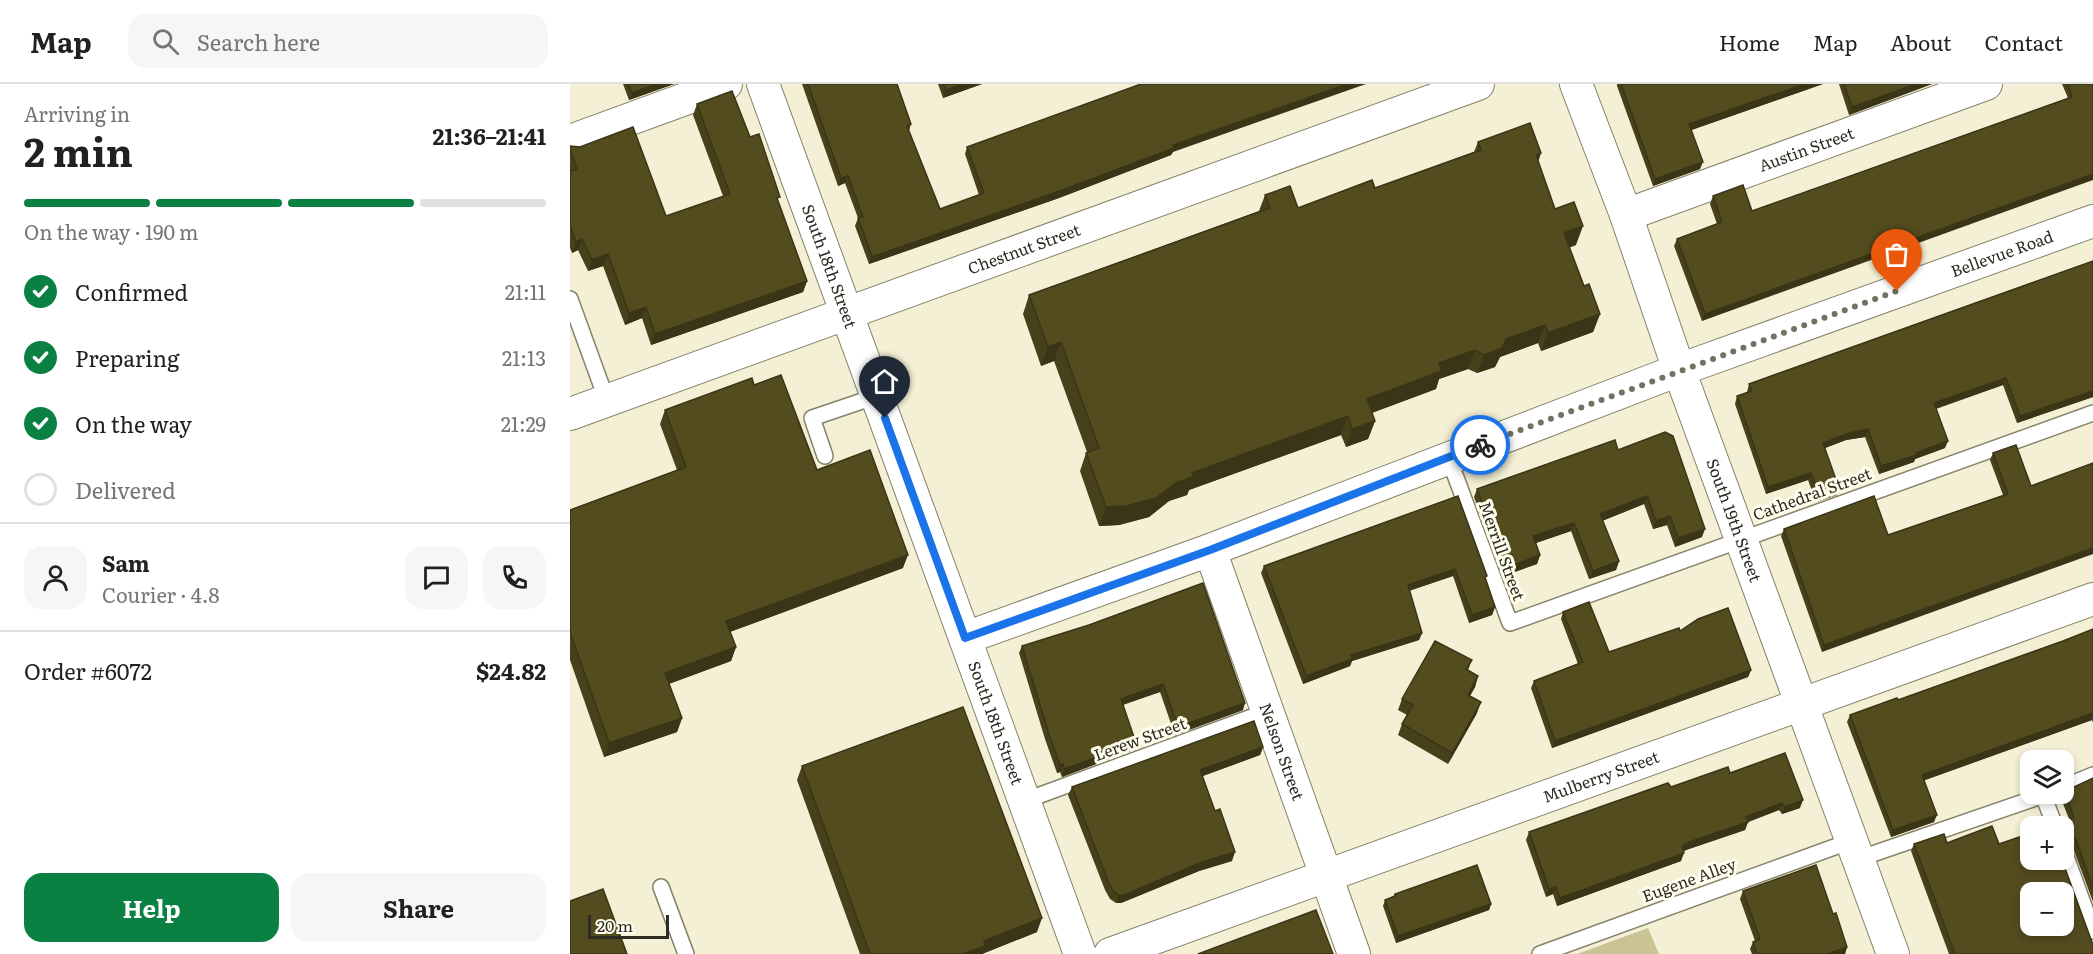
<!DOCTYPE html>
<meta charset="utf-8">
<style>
:root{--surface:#fff;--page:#f6f6f6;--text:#202124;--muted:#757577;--line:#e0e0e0;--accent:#0b8043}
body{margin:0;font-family:Literata,serif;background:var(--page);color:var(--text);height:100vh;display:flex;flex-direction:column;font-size:22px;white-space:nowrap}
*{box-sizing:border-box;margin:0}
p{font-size:20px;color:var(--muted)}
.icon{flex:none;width:33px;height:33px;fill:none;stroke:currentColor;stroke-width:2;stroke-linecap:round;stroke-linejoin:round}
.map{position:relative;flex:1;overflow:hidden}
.details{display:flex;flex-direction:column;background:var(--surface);width:570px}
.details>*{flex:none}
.buttons{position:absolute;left:1450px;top:666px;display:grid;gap:12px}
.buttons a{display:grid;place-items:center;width:54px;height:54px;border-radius:12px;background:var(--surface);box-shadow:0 3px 9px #0003;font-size:30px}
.scale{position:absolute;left:18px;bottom:15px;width:81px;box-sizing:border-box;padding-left:6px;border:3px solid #2e2c22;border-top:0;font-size:16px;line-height:21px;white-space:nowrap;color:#2e2c22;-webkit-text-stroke:4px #fffdec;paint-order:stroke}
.pin{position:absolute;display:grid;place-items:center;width:51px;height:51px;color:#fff;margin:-62px -26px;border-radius:50% 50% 50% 0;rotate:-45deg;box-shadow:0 0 6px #0007}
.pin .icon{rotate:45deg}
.courier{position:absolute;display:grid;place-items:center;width:60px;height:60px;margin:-30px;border:4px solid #1a73e8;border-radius:50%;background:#fff;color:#222;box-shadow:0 2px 8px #0007}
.overview em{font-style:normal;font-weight:700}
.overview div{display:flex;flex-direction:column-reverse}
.overview{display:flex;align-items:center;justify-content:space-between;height:102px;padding:0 24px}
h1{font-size:39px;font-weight:700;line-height:45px}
.bar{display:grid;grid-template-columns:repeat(4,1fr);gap:9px 6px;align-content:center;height:72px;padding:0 24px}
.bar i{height:8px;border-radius:4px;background:var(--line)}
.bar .current{background:var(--accent)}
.bar p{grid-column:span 4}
.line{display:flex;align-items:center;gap:15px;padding:0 24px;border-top:2px solid var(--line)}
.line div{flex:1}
.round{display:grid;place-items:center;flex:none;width:63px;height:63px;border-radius:18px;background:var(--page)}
ol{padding:0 24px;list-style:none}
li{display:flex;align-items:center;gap:18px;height:66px}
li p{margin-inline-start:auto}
li .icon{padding:6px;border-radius:50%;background:var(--accent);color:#fff;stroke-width:4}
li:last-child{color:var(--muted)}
li i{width:33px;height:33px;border:3px solid var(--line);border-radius:50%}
.cta{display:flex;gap:12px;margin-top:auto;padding:12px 24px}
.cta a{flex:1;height:69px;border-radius:18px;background:var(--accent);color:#fff;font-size:24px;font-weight:700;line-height:69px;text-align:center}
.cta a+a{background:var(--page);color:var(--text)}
header{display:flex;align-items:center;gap:36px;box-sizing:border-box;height:84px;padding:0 30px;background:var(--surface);border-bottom:2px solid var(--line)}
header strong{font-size:28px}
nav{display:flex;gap:33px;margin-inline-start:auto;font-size:21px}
.search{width:420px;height:54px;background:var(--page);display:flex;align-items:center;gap:15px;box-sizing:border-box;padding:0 21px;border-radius:18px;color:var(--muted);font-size:22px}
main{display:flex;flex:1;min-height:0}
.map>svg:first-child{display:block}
.green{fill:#cac393}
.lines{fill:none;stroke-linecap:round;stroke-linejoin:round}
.lane-casing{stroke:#858269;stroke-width:18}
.street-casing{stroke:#858269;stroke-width:34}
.lane{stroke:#fff;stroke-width:15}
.street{stroke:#fff;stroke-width:32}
.wall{fill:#47411b}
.shaded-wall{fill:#3a3516}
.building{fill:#534c1f;stroke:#3a3516;stroke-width:1.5;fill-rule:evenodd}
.done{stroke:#737161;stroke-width:6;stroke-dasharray:0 10.8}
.route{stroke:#1a73e8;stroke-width:8}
.labels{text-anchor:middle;stroke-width:6;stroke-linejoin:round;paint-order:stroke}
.street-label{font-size:16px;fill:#2e2c22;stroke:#fffdec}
</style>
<header>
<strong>Map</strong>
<div class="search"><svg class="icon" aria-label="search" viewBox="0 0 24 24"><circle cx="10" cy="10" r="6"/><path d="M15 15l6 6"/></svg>Search here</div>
<nav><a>Home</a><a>Map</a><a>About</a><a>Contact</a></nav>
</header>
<main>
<section class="details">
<div class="overview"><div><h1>2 min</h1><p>Arriving in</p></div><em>21:36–21:41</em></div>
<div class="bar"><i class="current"></i><i class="current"></i><i class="current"></i><i></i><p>On the way · 190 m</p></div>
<ol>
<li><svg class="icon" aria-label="check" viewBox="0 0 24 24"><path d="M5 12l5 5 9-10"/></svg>Confirmed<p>21:11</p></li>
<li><svg class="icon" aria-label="check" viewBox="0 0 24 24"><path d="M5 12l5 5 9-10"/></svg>Preparing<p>21:13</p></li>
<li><svg class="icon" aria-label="check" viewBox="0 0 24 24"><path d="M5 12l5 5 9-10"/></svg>On the way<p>21:29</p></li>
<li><i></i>Delivered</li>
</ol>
<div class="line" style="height:108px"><a class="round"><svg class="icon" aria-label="person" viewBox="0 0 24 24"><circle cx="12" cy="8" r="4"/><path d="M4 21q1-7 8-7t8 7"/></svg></a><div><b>Sam</b><p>Courier · 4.8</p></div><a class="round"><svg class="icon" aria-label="chat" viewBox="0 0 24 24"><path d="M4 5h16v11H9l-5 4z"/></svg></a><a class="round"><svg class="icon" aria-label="phone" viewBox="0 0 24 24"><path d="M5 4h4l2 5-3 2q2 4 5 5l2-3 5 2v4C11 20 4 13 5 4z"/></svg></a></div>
<div class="line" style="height:78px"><div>Order #6072</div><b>$24.82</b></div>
<div class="cta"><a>Help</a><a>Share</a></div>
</section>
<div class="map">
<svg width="1523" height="870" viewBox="0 0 1523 870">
<rect width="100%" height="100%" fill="#f4f0d5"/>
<polygon class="green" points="1078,844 1089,870 1007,870"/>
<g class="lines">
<defs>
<g id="lane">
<polyline points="0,215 37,317"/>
<polyline points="255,372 242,334 307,312"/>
<polyline points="878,372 940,539 1523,329"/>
<polyline points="1494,703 1523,691"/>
<polyline points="1473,711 1485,742"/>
<polyline points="454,717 698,627"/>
<polyline points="1494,767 1523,847"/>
<polyline points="1288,775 1477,710"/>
<polyline points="91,803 116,870"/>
<polyline points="970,870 1281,757"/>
</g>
<g id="street">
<path id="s1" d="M 193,0 L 510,870"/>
<path id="s2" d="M 1006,0 L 1056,131 L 1109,286 L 1323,870"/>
<polyline points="0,57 156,0"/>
<path id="s3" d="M 1056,131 L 1416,0"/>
<path id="s4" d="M 0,330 L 908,0"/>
<path id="s5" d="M 640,466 L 784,870"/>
<path id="s6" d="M 395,554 L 640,466 L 1109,286 L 1523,137"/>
<path id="s7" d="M 540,870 L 1523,515"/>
</g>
</defs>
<use href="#lane" class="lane-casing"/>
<use href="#street" class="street-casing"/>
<use href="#lane" class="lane"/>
<use href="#street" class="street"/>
</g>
<g class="wall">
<polygon points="53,0 104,0 59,16"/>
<polygon points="232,0 327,0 341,40 339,47 370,125 409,111 395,70 397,63 603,68 601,71 489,114 299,180 285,142 288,134 275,99 268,102"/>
<polygon points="368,0 412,0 373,14"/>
<polygon points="1047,0 1253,0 1121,46 1130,85 1083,102 1047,2"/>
<polygon points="1269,0 1362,0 1279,31"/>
<polygon points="1492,0 1523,0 1132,237 1104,162 1107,155 1147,140 1140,120 1143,112 1182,127 1498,14"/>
<polygon points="127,20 180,53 208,117 237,197 233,208 81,261 72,234 55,241 33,182 18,187 8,166 2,169 0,164 0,62 96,132 153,112 123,31"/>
<polygon points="908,58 968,78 985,125 1006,161 999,163 1014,202 1030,230 1023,248 971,267 968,259 930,273 925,283 907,289 898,285 869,295 866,305 802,329 805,337 798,355 776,363 771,351 619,406 617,411 599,417 579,433 549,441 529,442 510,387 516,369 517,368 484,277 471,282 453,230 459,211 689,127 695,111 728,124 805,104 904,68"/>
<polygon points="1523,177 1523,313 1447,339 1433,301 1366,325 1375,364 1345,375 1344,378 1309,390 1295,353 1276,356 1255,364 1267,411 1246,418 1238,396 1196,410 1165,320 1167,312 1177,308 1179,300"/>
<polygon points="184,301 247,386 333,484 160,548 166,563 161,577 99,600 112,634 107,648 34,673 0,576 0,426 107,386 90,340 95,326"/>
<polygon points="1048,366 1132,453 1105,463 1097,441 1083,445 1074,420 1032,437 1049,477 1046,486 1019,495 1001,447 966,459 970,471 967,480 933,492 904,413 907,405"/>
<polygon points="1423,369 1461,402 1252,568 1211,452 1214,445 1318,451 1433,411 1420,376"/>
<polygon points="888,412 925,523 922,531 899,539 883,492 839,507 852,549 849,556 782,577 780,582 733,600 691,489 694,482"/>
<polygon points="993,528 1039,568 1110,547 1181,586 1178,593 982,664 961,604 964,597 1008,580 991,535"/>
<polygon points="519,541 673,626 605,651 590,608 553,621 563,666 492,693 490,688 487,689 475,655 449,569 452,562"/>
<polygon points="1523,545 1523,639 1522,636 1354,696 1364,738 1321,753 1277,638 1280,631 1328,616 1493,557"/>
<polygon points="902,576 898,586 908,592 905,603 900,612 907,629 878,680 828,651 832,640 837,631 828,626 832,615"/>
<polygon points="693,663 690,671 633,692 662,777 629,787 551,819 546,819 540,815 535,806 498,711 502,703"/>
<polygon points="232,682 467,848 412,870 290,870 227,696"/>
<polygon points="1160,689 1230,724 1212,730 1209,726 1178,738 1175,746 1113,767 1111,777 987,822 983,810 976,813 956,756 959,748 1101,703"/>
<polygon points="1523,694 1523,818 1503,764 1496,758 1494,758 1494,742 1499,735 1490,712 1491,710 1494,710 1494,705 1500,705"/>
<polygon points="1377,759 1429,760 1523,870 1379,870 1341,767 1344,760"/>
<polygon points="1173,807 1263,830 1277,863 1275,870 1182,870 1180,865 1183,858 1185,857 1170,815"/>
<polygon points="825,810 921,820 919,826 826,859 813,822 815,816 823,813"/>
</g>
<g class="shaded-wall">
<polygon points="86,0 104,0 59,16 62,9"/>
<polygon points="393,0 412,0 373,14 376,6"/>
<polygon points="777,0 796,0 603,68 601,71 489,114 299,180 302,173 603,61"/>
<polygon points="1235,0 1253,0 1116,48 1119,40"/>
<polygon points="1346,0 1362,0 1279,31 1282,23"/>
<polygon points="971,69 965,88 966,71"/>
<polygon points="1133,78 1130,85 1083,102 1085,95"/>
<polygon points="1523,90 1523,96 1132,237 1135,230"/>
<polygon points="278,92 275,99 268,102 271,94"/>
<polygon points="1013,142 1006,161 988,168 994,149"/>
<polygon points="12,155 8,166 2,169 6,158"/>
<polygon points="38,170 33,182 18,187 22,176"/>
<polygon points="237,197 233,208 81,261 85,250"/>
<polygon points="76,223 72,234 55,241 59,229"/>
<polygon points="1030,230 1023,248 971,267 978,249"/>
<polygon points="975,241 968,259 930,273 925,283 907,289 914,271 936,255"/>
<polygon points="491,258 484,277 471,282 478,263"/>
<polygon points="905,266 898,285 869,295 866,305 790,333 797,315 869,279"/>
<polygon points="1436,294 1433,301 1361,326 1364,319"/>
<polygon points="1523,307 1523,313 1447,339 1450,332"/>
<polygon points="778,332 771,351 619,406 617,411 599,417 579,433 549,441 529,442 536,423 606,399 622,389"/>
<polygon points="805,337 798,355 776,363 782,345"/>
<polygon points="1298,345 1295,353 1276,356 1250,366 1253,359 1279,349"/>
<polygon points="1378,357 1375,364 1345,375 1344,378 1309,390 1311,382"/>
<polygon points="1241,389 1238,396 1196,410 1198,403"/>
<polygon points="1269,404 1267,411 1246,418 1249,411"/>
<polygon points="1077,412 1074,420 1027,439 1030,430"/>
<polygon points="1100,432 1097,441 1083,445 1086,437"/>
<polygon points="1004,439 1001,447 960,461 963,452"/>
<polygon points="1135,445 1132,453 1105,463 1108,454"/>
<polygon points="1523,464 1523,470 1252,568 1254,561"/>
<polygon points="338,471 333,484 151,551 156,537"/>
<polygon points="970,471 967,480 933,492 936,484"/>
<polygon points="1049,477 1046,486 1019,495 1023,487"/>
<polygon points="885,485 883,492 835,508 838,501"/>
<polygon points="925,523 922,531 899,539 902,531"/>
<polygon points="852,549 849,556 782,577 780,582 733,600 736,592 781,571"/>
<polygon points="166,563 161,577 90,603 95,589"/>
<polygon points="1181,586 1178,593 982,664 985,657"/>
<polygon points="908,592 905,603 894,622 898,611"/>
<polygon points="593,600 590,608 548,622 551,615"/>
<polygon points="911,618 907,629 878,680 882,669"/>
<polygon points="675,619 673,626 605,651 608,643"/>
<polygon points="1523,629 1522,636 1350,698 1352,691"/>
<polygon points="112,634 107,648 34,673 39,659"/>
<polygon points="566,659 563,666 492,693 494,685"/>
<polygon points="693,663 690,671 627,694 630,686"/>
<polygon points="493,680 490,688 487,689 490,681"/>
<polygon points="1233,716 1230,724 1212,730 1215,723"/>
<polygon points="1212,719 1209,726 1178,738 1175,746 1116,766 1109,770 1112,762 1119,758 1176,733"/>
<polygon points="1367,731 1364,738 1321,753 1323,746"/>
<polygon points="1499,750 1496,758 1494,758 1494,751"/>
<polygon points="665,768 662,777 629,787 551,819 546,819 549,811 632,778"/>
<polygon points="1114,769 1111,777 987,822 990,814"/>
<polygon points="986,803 983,810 976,813 979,805"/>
<polygon points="921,820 919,826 826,859 828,852"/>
<polygon points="472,834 467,848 412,870 392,870 414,857"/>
<polygon points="1277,863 1275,870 1258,870"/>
</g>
<g class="building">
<polygon points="58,0 86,0 62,9"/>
<polygon points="238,0 327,0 341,40 337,42 370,125 414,109 397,63 571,0 777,0 603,61 604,64 492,106 302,173 288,134 293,133 278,92 271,94"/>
<polygon points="373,0 393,0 376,6"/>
<polygon points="1051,0 1235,0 1119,40 1133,78 1085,95"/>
<polygon points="1274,0 1346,0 1282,23"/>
<polygon points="1498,0 1523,0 1523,90 1135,230 1107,155 1152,138 1143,112 1173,101 1182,127 1502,13"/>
<polygon points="162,7 180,53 189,50 210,113 207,114 237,197 85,250 76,223 59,229 38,170 22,176 12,155 6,158 0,141 0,87 7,85 0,65 0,62 10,63 63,43 96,132 160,110 127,20"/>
<polygon points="960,39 971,69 966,71 985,125 1004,118 1013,142 994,149 1014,202 1019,200 1030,230 978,249 975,241 936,255 932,264 914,271 905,266 869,279 872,287 797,315 805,337 782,345 778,332 622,389 624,392 606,399 586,414 556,422 536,423 516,369 529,364 491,258 478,263 459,211 700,124 695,111 720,102 728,124 802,96 805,104 911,66 908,58"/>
<polygon points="1523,177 1523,307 1450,332 1436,294 1364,319 1378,357 1346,369 1347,371 1311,382 1298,345 1279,349 1253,359 1269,404 1249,411 1241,389 1198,403 1167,312 1182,307 1179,300"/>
<polygon points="211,291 247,386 300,366 338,471 156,537 166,563 95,589 112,634 39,659 0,548 0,426 116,383 95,326 182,294 184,301"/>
<polygon points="1095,348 1103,352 1135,445 1108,454 1100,432 1086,437 1077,412 1030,430 1049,477 1023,487 1004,439 963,452 970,471 936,484 907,405 1045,356 1048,366"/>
<polygon points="1446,361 1461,402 1523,379 1523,464 1254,561 1214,445 1304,412 1318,451 1438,410 1423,369"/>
<polygon points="888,412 917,492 915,493 925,523 902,531 885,485 838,501 852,549 781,571 782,575 736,592 694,482"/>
<polygon points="633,499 675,619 608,643 593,600 551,615 566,659 494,685 493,680 490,681 478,647 452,562 519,541"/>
<polygon points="1019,518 1039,568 1109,544 1110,547 1128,535 1158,524 1181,586 985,657 964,597 1013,578 993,528"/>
<polygon points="1523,545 1523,629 1352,691 1367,731 1323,746 1280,631 1327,614 1328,616 1493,557"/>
<polygon points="865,557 902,576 896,585 908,592 898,611 911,618 882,669 832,640 843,621 832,615"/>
<polygon points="393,623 472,834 414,857 415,862 392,870 300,870 232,682"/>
<polygon points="684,637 693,663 630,686 645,727 650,725 665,768 632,778 554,811 549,811 543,807 538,797 502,703"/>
<polygon points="1215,669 1233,716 1215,723 1212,719 1176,733 1178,738 1119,758 1112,762 1114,769 990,814 986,803 979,805 959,748 1098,699 1101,703 1158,683 1160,689"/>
<polygon points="1523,694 1523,804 1506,756 1499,750 1494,751 1494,742 1492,742 1497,736 1504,734 1494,707 1494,705 1500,705"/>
<path d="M 1422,742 L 1429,760 L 1461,749 L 1461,776 L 1492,776 L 1523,861 L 1523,870 L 1385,870 L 1344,760 L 1374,750 L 1377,759 ZM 1461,808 L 1494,808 L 1494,842 L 1461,842 Z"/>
<polygon points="907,781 921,820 828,852 815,816 825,812 825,810"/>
<polygon points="1246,781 1263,830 1266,829 1277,863 1258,870 1187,870 1183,858 1190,855 1173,807"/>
<polygon points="33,805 57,870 0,870 0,817"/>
<polygon points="746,826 763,870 628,870"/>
</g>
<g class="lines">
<polyline class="done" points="910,361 1327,207"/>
<polyline class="route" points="315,334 395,554 640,466 910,361"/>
</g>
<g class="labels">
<g class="street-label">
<text dy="6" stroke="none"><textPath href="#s3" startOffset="192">Austin Street</textPath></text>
<text dy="6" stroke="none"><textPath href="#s4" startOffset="483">Chestnut Street</textPath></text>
<text dy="6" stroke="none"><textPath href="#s6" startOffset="1106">Bellevue Road</textPath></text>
<text dy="6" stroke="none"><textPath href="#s1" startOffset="194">South 18th Street</textPath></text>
<text transform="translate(1242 410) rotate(-20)" y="6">Cathedral Street</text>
<text dy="6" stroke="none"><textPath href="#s2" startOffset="464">South 19th Street</textPath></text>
<text transform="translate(932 467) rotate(70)" y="6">Merrill Street</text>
<text dy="6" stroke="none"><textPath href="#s1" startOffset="680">South 18th Street</textPath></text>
<text transform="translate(570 655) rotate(-20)" y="6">Lerew Street</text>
<text dy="6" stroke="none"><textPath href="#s5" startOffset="214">Nelson Street</textPath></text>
<text dy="6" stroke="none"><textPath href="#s7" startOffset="522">Mulberry Street</textPath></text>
<text transform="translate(1119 796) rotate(-20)" y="6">Eugene Alley</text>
</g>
</g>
</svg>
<div class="buttons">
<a><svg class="icon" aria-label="layers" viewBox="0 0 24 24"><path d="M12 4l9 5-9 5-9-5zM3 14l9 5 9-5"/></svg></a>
<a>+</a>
<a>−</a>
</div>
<div class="scale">20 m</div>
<div class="pin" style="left:1327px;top:207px;background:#ea580c"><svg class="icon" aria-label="bag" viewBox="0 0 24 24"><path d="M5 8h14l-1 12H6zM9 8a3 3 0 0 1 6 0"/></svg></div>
<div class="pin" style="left:315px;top:334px;background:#1f2937"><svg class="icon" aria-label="home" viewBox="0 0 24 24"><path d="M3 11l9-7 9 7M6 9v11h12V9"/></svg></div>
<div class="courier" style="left:910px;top:361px"><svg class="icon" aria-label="bike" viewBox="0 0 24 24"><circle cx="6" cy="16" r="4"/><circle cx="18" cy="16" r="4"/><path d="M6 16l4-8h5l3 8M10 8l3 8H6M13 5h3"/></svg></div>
</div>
</main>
